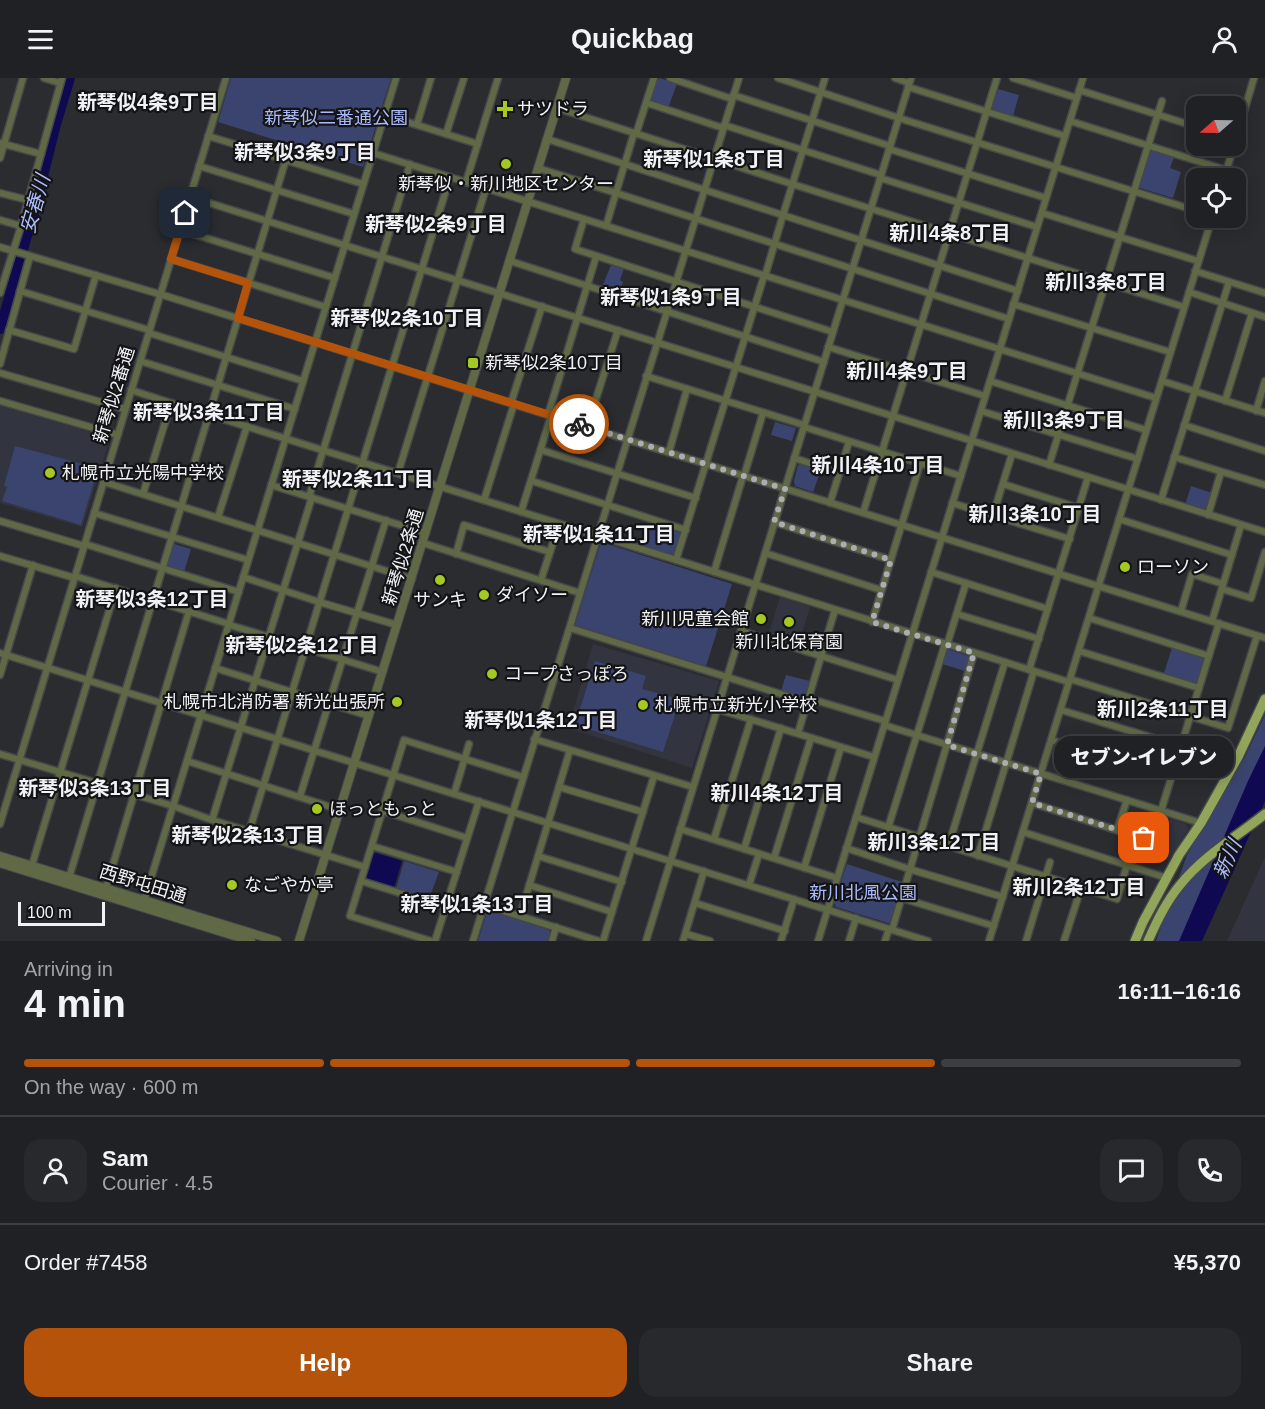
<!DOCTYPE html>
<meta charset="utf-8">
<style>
:root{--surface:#202124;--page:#28292c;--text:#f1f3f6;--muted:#a2a3a6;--line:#3d3e41;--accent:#b45309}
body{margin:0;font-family:Arial,"Noto Sans JP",sans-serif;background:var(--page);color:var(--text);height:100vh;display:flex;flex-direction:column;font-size:22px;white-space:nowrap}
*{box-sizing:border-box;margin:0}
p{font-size:20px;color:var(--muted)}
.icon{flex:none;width:33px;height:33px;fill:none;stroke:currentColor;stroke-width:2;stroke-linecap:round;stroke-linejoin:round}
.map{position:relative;height:863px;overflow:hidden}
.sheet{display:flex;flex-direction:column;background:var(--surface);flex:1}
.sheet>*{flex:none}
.needle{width:39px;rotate:250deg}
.fabs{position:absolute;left:1186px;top:18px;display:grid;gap:12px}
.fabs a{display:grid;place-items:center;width:60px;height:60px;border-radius:12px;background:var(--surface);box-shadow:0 3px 15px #0003,0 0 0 2px var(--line);font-size:30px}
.scale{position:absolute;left:18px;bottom:15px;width:87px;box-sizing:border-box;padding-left:6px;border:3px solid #f1f2f6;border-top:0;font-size:16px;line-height:21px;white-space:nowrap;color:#f1f2f6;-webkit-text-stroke:4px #141416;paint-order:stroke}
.pin{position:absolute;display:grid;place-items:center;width:51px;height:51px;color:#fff;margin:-26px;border-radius:12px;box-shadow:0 3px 9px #0006}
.courier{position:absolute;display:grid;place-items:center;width:60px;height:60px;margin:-30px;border:4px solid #b45309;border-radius:50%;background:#fff;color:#222;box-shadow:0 2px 8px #0007}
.bubble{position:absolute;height:42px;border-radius:18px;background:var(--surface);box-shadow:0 3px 15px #0003,0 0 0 2px var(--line);font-size:20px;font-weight:800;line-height:42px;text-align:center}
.head em{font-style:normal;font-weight:800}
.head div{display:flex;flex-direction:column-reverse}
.head{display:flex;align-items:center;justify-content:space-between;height:102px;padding:0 24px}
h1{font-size:39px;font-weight:800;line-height:45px}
.bar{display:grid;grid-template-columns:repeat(4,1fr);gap:9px 6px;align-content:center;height:72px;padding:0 24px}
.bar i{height:8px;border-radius:4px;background:var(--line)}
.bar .active{background:var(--accent)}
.bar p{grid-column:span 4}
.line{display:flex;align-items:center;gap:15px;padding:0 24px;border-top:2px solid var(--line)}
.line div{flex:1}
.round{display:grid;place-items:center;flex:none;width:63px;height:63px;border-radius:18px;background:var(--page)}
.primary-button{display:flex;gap:12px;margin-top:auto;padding:12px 24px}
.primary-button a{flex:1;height:69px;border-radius:18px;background:var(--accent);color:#fff;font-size:24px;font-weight:800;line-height:69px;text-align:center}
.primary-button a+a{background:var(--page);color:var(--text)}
header{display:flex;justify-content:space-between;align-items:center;height:78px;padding:0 24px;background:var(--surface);font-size:27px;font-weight:800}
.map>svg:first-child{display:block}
.built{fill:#32353f}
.green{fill:#3a446f}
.water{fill:#0e0951}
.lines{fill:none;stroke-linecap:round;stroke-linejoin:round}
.river{stroke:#0e0951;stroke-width:10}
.minor-casing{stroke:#46484c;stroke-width:9}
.tertiary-casing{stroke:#46484c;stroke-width:10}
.primary-casing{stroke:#46484c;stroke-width:12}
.minor{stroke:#5f6946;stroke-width:6}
.tertiary{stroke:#5f6946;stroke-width:8}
.primary{stroke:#91a65b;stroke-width:9}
.done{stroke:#abadb1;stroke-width:6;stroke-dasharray:0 10.8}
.route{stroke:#b45309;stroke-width:8}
.poi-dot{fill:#a5c823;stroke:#141416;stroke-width:2}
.labels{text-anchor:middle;stroke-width:4.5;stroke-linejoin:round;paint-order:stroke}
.poi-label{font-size:18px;fill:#f1f2f6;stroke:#141416;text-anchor:start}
.park-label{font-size:18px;fill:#abbbfa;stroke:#141416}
.street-label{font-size:18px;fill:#f1f2f6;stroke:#141416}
.neighbourhood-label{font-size:20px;font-weight:bold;fill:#f1f2f6;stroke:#141416}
.water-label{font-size:20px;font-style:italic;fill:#acbcfb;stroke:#141416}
</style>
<header><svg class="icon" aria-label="menu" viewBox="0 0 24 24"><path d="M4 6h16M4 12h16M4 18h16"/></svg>Quickbag<svg class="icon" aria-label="person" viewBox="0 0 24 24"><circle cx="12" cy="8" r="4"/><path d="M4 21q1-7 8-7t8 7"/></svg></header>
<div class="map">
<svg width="1265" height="863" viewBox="0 0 1265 863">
<rect width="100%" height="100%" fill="#2a2c30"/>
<g class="built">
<polygon points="0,328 107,359 109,364 82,449 0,425"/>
<polygon points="780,519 810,529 798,568 768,558"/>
<polygon points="593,566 719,603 692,690 568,650"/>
<polygon points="1155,736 1186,746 1188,751 1169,782 1154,778 1156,769 1146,766"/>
<polygon points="1265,779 1265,863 1227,863"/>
</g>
<g class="green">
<polygon points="231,0 391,0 363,89 218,44"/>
<polygon points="660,0 677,6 668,30 653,25 651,21 657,2"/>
<polygon points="998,11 1019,17 1013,38 993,32 992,29"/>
<polygon points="1152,72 1174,79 1170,90 1181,94 1173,120 1140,110 1140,108 1150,74"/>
<polygon points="611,187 624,191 620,202 623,204 620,215 602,209"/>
<polygon points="775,344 796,350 792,363 771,357"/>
<polygon points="15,368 98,390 81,447 2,423 7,409 4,408"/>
<polygon points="801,386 821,392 813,414 795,408 794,403 798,387"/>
<polygon points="1191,408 1212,415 1206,433 1185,427"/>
<polygon points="648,444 681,455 674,479 640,469"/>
<polygon points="601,464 732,506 706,588 575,547"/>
<polygon points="174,466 191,471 184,494 167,489"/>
<polygon points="1172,570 1203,580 1204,582 1198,604 1195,605 1164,595"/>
<polygon points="947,571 969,578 965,593 942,586"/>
<polygon points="595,583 646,598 642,611 680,621 663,674 575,647"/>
<polygon points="786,597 810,603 806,618 800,620 781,613"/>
<polygon points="1265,637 1265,684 1183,863 1156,863 1187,777 1244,681"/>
<polygon points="1166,670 1177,674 1170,697 1158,693"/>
<polygon points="404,783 439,794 429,821 396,811"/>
<polygon points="847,786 902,804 891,844 888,845 836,829 834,825"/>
<polygon points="490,833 549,852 550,855 548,863 478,863 487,834"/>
</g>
<g class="water">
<polygon points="1265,668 1265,723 1202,863 1179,863 1248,703"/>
<polygon points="376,775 402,783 394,810 368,801 366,799 372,776"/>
</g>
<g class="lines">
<polyline class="river" points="0,251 35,130 56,46 70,0"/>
<defs>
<g id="minor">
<polyline points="44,0 60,5"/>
<polyline points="670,0 732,21"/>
<polyline points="778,0 905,42 1197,133"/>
<polyline points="895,0 909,5"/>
<polyline points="1013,0 1077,20"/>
<polyline points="908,9 1065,58"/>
<polyline points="1079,12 1197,49"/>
<polyline points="733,17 890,68"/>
<polyline points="647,25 723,50"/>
<polyline points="557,30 792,106 1184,229"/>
<polyline points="385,37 478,66"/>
<polyline points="1070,43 1226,92"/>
<polyline points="417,46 431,0"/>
<polyline points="724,47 881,97"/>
<polyline points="446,56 464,0"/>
<polyline points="636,56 654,0"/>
<polyline points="208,58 363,106"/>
<polyline points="1236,60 1254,0"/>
<polyline points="547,61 1018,213"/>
<polyline points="0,65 41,76"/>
<polyline points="889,71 1046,120"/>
<polyline points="373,75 1156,320"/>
<polyline points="0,80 23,0"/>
<polyline points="199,88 354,136"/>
<polyline points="538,90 1009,241"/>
<polyline points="880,100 1037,149"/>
<polyline points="1224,100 1234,68"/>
<polyline points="466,104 498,0"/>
<polyline points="0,115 28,122"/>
<polyline points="190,119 1265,454"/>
<polyline points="1042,135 1198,183"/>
<polyline points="584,141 575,171 833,254"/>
<polyline points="0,142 21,148"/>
<polyline points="606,148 634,55"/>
<polyline points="180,152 335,200"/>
<polyline points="0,169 166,218 1265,560"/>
<polyline points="171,181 326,229"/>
<polyline points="510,183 824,284"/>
<polyline points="1195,193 1265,215"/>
<polyline points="765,198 783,137 825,0"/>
<polyline points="20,213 149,252"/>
<polyline points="1189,214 1265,239"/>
<polyline points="0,215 21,148 62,0"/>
<polyline points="1013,226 1170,274"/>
<polyline points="9,252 74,271 96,197"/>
<polyline points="149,255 303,303"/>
<polyline points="828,269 985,318"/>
<polyline points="140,283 295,331"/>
<polyline points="0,286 30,178"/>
<polyline points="0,295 125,331"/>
<polyline points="646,298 804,347"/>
<polyline points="990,303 1146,352"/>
<polyline points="1162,303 1265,335"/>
<polyline points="131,312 171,325 1069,604"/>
<polyline points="0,323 118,357"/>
<polyline points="1225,323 1252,235"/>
<polyline points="511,325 542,228"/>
<polyline points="981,333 1138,381"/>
<polyline points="1256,333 1265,303"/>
<polyline points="548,337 596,179"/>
<polyline points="1184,347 1265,373"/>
<polyline points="587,349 618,252"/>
<polyline points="804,349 961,398"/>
<polyline points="541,372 696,420"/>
<polyline points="669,374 687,311"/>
<polyline points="1174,379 1265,407"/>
<polyline points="794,380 839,395"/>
<polyline points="1049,387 1162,23"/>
<polyline points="398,395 486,110"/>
<polyline points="744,398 763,335"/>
<polyline points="532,403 686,452"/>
<polyline points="104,404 412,501"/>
<polyline points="1003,406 1079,430"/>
<polyline points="271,407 426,455"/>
<polyline points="143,416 171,325"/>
<polyline points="309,419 410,86"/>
<polyline points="484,422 514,326"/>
<polyline points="1161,422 1229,204"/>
<polyline points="830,425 849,364"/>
<polyline points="952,425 1070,461"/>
<polyline points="521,434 551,338"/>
<polyline points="94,435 248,482"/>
<polyline points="863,435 997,0"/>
<polyline points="993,437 1012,376"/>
<polyline points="1208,437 1221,394"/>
<polyline points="218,439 247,348"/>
<polyline points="1119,441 1232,477"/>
<polyline points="0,443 84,468"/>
<polyline points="774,444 891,482"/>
<polyline points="423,465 580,515"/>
<polyline points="85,466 239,514"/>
<polyline points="765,475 881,512"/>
<polyline points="456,476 464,447 550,474"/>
<polyline points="0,478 75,500"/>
<polyline points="676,482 764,198"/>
<polyline points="714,494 743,398"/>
<polyline points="931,494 1048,531"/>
<polyline points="75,498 229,546 233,548 383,594"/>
<polyline points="243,499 319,524 397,547"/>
<polyline points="541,502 559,446"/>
<polyline points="1222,511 1251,520 1265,474"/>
<polyline points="1181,533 1192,496 1223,506"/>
<polyline points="957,536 1039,561"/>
<polyline points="1089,540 1209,578"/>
<polyline points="1212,543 1241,447"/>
<polyline points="872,544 920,386"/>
<polyline points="570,550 800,622 818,623 885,643"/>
<polyline points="741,553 898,602"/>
<polyline points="947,567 966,505"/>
<polyline points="1079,573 1199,610"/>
<polyline points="0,575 928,863"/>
<polyline points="215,590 369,638"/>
<polyline points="1029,592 1088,399"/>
<polyline points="0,597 33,487"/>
<polyline points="1070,601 1228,650 1257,558"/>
<polyline points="717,631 874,679"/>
<polyline points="1061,632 1180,668"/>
<polyline points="884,647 1201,745"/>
<polyline points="798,655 835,532"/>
<polyline points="534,661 693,709"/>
<polyline points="1051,662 1171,699"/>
<polyline points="0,676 173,728 212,742 365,789"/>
<polyline points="187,683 340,732"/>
<polyline points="559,709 643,734"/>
<polyline points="454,716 469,666"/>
<polyline points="300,718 386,442"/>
<polyline points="383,733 467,760"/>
<polyline points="1161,733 1219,545"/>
<polyline points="856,739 1117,821 1127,787 1144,761 1032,725"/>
<polyline points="212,742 312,419"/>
<polyline points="0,746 226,0"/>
<polyline points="888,750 945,566"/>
<polyline points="680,751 837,800"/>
<polyline points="1117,752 1127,722"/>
<polyline points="249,754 450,99"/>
<polyline points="1023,754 1167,800"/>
<polyline points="714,761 751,641"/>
<polyline points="372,768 457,794"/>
<polyline points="948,769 1005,584"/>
<polyline points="846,770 909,791 1003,819"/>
<polyline points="744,771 781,650"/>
<polyline points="538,778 622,804"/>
<polyline points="978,778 1034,593"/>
<polyline points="774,780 811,660"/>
<polyline points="32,787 116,510"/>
<polyline points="804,790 841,669"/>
<polyline points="68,803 290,68"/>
<polyline points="361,803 445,829"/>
<polyline points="529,807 612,834"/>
<polyline points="749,807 759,776"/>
<polyline points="106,810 189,533"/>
<polyline points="901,820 994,848"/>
<polyline points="144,823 396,0"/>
<polyline points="695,825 785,853"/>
<polyline points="484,827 599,863"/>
<polyline points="520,838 570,672"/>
<polyline points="892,852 974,575"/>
<polyline points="686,856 710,863"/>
<polyline points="431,863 350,838 404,662 523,699"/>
<polyline points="435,863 479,723"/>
<polyline points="473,863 739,0"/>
<polyline points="552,863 556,849"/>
<polyline points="603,863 654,698"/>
<polyline points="646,863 911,0"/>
<polyline points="683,863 704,793"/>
<polyline points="781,863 794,821"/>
<polyline points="818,863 1083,0"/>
<polyline points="849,863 856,840"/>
<polyline points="885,863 889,851"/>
<polyline points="989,863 1212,140"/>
<polyline points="1026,863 1050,784"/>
<polyline points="1064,863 1081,810"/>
</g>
<g id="tertiary">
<polyline points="0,778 277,863"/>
<polyline points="0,785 251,863"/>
<polyline points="299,863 566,0"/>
</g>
<g id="primary">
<polyline points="1135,863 1143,844 1179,777 1201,745 1238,679 1265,621"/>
<path d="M 1148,863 C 1157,843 1166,824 1180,807 C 1203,778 1236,759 1265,736"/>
</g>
</defs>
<use href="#minor" class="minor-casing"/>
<use href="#tertiary" class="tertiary-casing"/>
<use href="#primary" class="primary-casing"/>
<use href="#minor" class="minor"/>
<use href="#tertiary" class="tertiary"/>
<use href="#primary" class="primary"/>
</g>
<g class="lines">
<polyline class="done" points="579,346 785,411 774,444 891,482 872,544 974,575 947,667 1041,696 1032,725 1144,760"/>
<polyline class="route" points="185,135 171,181 248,205 238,240 579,346"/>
</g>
<g class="poi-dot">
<path d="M502 22h6v6h6v6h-6v6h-6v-6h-6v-6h6z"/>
<circle cx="506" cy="86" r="6"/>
<rect x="467" y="279" width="12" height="12" rx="3"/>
<circle cx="50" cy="395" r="6"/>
<circle cx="1125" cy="489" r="6"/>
<circle cx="440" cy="502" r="6"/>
<circle cx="484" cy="517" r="6"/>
<circle cx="761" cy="541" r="6"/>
<circle cx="789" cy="544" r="6"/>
<circle cx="492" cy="596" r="6"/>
<circle cx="397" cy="624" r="6"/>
<circle cx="643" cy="627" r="6"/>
<circle cx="317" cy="731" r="6"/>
<circle cx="232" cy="807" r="6"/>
</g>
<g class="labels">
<g class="poi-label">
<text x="517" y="37">サツドラ</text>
<text x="506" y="112" text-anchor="middle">新琴似・新川地区センター</text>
<text x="485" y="291">新琴似2条10丁目</text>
<text x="62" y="401">札幌市立光陽中学校</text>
<text x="1137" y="495">ローソン</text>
<text x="496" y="523">ダイソー</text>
<text x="440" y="528" text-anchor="middle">サンキ</text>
<text x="749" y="547" text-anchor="end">新川児童会館</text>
<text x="789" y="570" text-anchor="middle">新川北保育園</text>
<text x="504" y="602">コープさっぽろ</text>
<text x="385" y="630" text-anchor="end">札幌市北消防署 新光出張所</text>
<text x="655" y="633">札幌市立新光小学校</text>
<text x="329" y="737">ほっともっと</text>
<text x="244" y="813">なごやか亭</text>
</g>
<g class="park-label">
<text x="336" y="46">新琴似二番通公園</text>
<text x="863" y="821">新川北風公園</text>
</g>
<g class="street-label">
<text transform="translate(114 317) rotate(-73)" y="6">新琴似2番通</text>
<text transform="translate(403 479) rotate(-73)" y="6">新琴似2条通</text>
<text transform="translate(143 806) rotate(17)" y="6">西野屯田通</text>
</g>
<g class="neighbourhood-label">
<text x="148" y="31">新琴似4条9丁目</text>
<text x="305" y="81">新琴似3条9丁目</text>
<text x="714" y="88">新琴似1条8丁目</text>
<text x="436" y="153">新琴似2条9丁目</text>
<text x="950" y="162">新川4条8丁目</text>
<text x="1106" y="211">新川3条8丁目</text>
<text x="671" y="226">新琴似1条9丁目</text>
<text x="407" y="247">新琴似2条10丁目</text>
<text x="907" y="300">新川4条9丁目</text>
<text x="209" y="341">新琴似3条11丁目</text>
<text x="1064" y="349">新川3条9丁目</text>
<text x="878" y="394">新川4条10丁目</text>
<text x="358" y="408">新琴似2条11丁目</text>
<text x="1035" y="443">新川3条10丁目</text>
<text x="599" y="463">新琴似1条11丁目</text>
<text x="152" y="528">新琴似3条12丁目</text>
<text x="302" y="574">新琴似2条12丁目</text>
<text x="1163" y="638">新川2条11丁目</text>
<text x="541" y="649">新琴似1条12丁目</text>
<text x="95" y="717">新琴似3条13丁目</text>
<text x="777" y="722">新川4条12丁目</text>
<text x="248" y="764">新琴似2条13丁目</text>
<text x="934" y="771">新川3条12丁目</text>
<text x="1079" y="816">新川2条12丁目</text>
<text x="477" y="833">新琴似1条13丁目</text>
</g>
<g class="water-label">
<text transform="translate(35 126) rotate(-74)" y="7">安春川</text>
<text transform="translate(1227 781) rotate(-65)" y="7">新川</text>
</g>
</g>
</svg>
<div class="fabs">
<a><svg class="needle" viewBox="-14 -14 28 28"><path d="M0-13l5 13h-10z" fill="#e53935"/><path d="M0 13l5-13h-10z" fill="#a2a3a6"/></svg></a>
<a><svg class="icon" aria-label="locate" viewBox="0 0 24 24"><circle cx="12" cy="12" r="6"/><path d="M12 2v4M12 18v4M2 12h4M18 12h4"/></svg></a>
</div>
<div class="scale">100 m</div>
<div class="pin" style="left:1144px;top:760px;background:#ea580c"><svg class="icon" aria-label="bag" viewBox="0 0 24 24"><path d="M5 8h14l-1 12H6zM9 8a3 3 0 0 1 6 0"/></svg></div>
<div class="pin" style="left:185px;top:135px;background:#1f2937"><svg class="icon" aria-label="home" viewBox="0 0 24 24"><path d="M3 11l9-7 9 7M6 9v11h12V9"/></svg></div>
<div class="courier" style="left:579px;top:346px"><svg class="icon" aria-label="bike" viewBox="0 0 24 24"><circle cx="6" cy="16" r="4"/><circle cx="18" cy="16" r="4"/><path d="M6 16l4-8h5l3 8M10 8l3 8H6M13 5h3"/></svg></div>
<div class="bubble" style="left:1054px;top:658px;width:180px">セブン-イレブン</div>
</div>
<section class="sheet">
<div class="head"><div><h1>4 min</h1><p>Arriving in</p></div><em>16:11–16:16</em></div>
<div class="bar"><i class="active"></i><i class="active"></i><i class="active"></i><i></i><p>On the way · 600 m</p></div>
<div class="line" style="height:108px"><a class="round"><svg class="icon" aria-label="person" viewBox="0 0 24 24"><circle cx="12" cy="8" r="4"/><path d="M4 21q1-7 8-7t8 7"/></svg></a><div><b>Sam</b><p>Courier · 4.5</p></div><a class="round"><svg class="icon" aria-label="chat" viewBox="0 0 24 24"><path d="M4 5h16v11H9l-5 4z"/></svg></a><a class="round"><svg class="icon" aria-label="phone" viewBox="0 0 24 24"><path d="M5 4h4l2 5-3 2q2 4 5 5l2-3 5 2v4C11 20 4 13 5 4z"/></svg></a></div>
<div class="line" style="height:78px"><div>Order #7458</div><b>¥5,370</b></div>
<div class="primary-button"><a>Help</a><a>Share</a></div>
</section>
